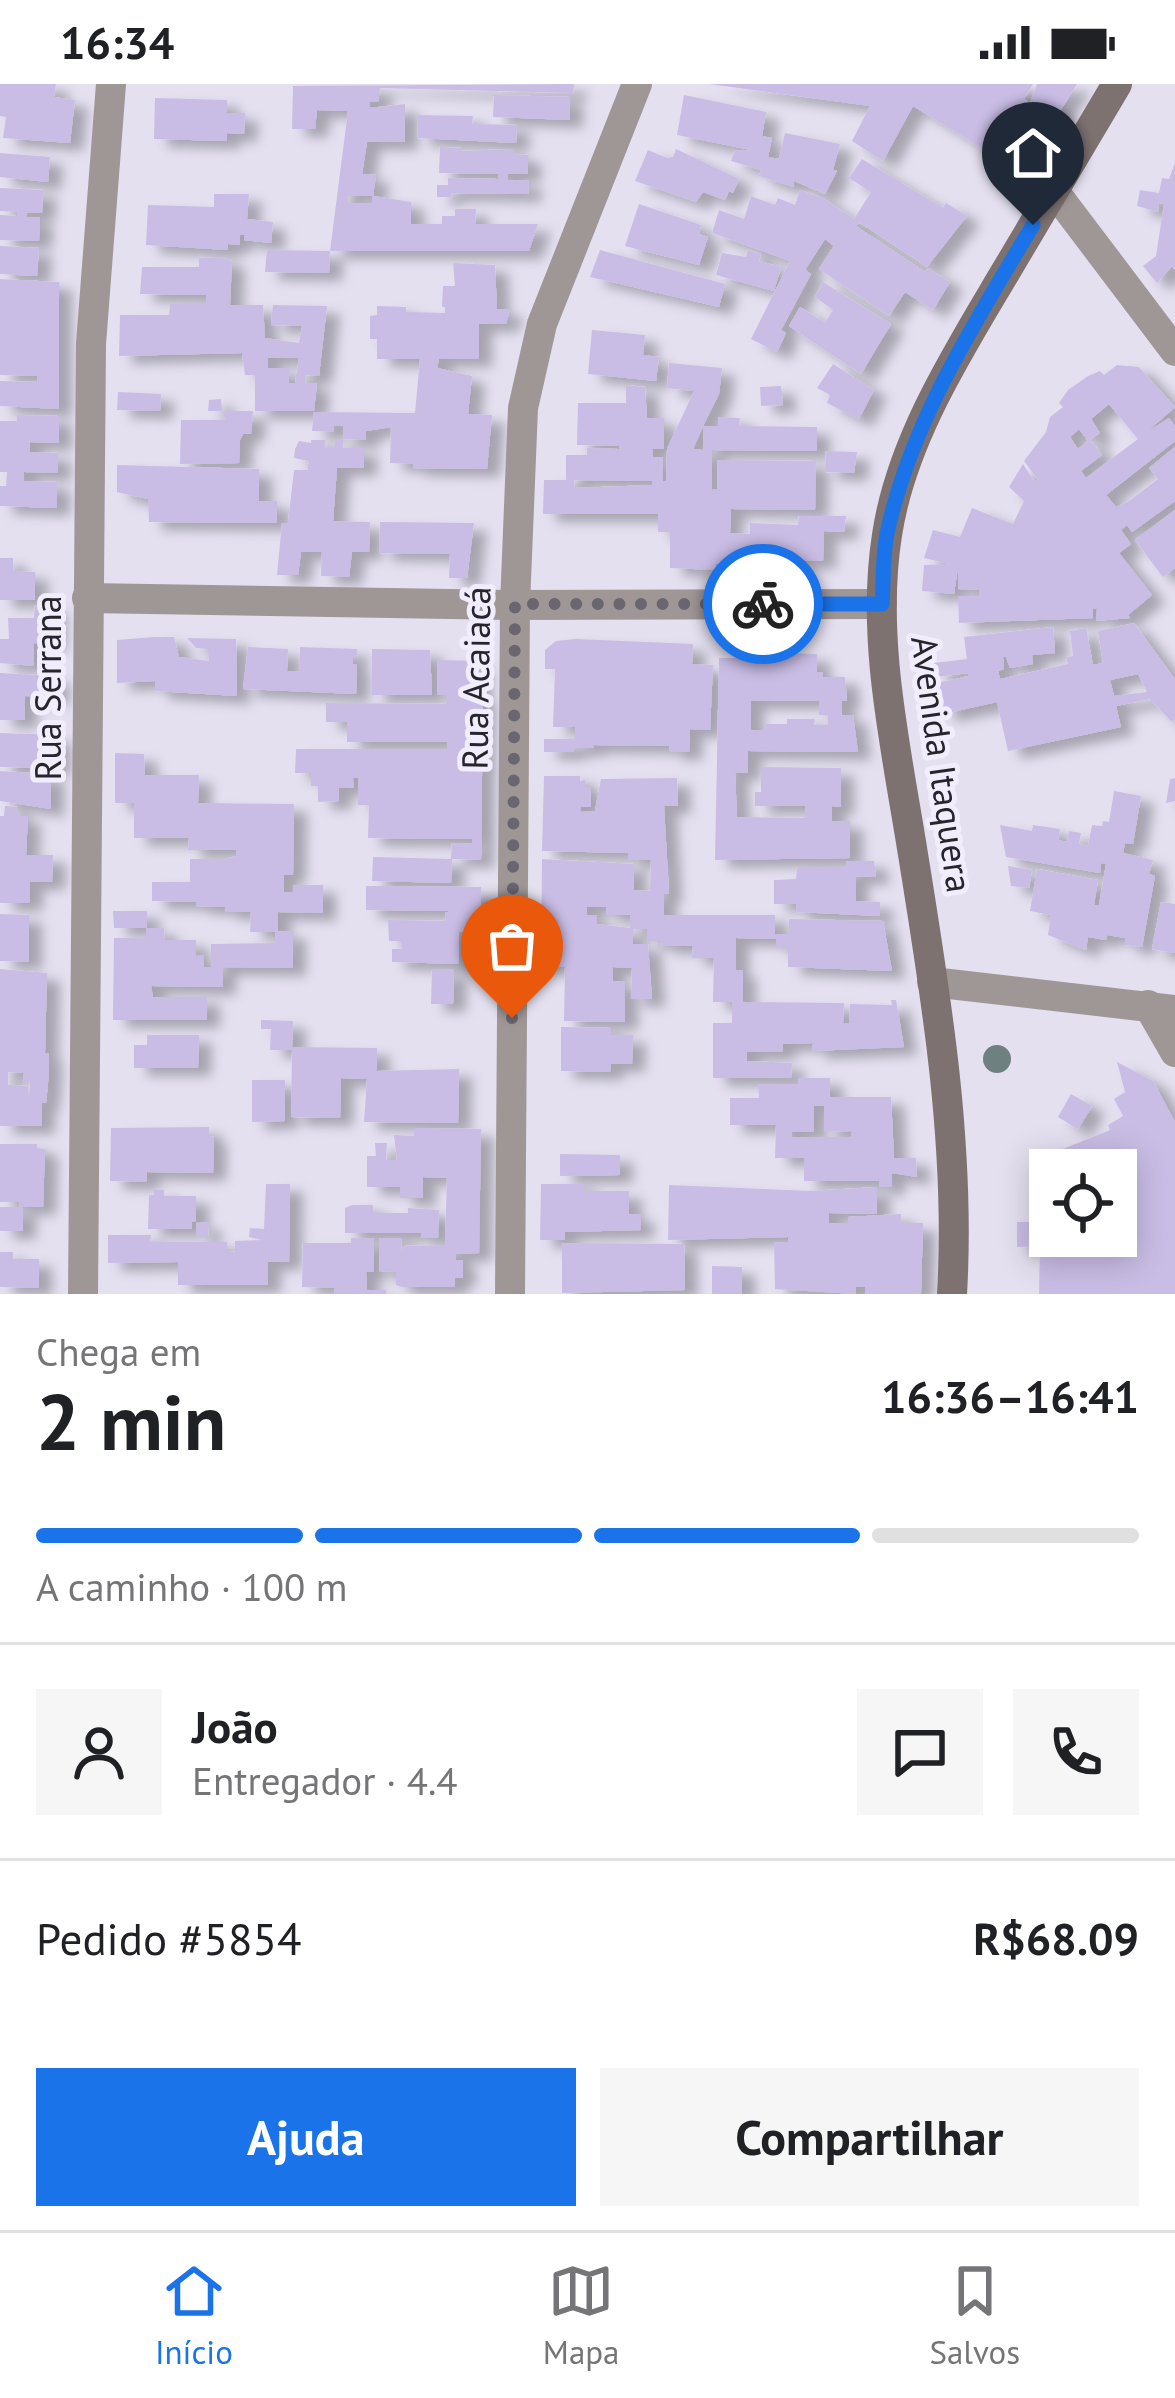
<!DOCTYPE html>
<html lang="pt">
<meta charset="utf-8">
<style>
:root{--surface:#fff;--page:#f6f6f6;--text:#202124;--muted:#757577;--line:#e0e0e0;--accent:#1a73e8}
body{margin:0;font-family:"PT Sans",sans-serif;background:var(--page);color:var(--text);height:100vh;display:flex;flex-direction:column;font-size:45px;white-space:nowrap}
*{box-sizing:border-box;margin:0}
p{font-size:39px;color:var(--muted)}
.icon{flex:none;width:66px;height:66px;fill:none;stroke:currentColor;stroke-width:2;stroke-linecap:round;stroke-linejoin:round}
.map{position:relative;height:1210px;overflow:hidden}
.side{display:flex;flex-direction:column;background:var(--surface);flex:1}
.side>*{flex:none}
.buttons{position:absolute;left:1029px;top:1065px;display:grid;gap:24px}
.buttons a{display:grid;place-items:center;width:108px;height:108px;border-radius:0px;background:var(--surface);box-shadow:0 6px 30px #0003;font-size:60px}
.pin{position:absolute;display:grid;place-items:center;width:102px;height:102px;color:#fff;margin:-123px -51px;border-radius:50% 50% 50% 0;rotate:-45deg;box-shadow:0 0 12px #0007}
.pin .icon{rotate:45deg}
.courier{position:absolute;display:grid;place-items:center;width:120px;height:120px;margin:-60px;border:9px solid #1a73e8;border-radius:50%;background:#fff;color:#222;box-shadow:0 3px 15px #0007}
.summary em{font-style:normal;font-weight:800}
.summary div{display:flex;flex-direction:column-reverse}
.summary{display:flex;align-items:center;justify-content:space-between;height:204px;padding:0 36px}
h1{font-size:78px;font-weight:800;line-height:90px}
.bar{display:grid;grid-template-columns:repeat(4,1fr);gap:18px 12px;align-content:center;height:144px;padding:0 36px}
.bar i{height:15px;border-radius:9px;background:var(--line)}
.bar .active{background:var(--accent)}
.bar p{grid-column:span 4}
.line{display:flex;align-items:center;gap:30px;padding:0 36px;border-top:3px solid var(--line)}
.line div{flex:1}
.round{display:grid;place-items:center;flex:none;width:126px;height:126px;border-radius:0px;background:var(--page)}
.action{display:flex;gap:24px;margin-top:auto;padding:24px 36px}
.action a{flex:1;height:138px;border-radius:0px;background:var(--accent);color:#fff;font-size:48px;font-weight:800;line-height:138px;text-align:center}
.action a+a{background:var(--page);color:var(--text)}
.status{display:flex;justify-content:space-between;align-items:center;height:84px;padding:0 60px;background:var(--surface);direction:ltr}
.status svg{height:33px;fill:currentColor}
.dock{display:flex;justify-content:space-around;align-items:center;height:168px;border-top:3px solid var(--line);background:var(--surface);font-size:33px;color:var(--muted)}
.dock a{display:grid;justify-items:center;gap:6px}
.dock .active{color:var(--accent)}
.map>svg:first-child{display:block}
.building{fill:#c9bde5;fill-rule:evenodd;filter:url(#shadow)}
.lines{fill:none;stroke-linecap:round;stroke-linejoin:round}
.street{stroke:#9f9696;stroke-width:30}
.secondary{stroke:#7e7271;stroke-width:30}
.tree{fill:#6e807f}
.done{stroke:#696670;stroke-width:12;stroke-dasharray:0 21.6}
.route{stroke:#1a73e8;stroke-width:15}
.labels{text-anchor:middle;stroke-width:10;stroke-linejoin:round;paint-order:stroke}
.street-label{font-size:36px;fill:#27252b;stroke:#f1edfd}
</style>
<div class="status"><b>16:34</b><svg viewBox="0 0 49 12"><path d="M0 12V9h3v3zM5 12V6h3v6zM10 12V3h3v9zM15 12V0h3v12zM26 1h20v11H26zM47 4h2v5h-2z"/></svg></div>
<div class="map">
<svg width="1175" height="1210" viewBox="0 0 1175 1210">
<defs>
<filter id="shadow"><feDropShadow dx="13" dy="8" stdDeviation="6" flood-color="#0004"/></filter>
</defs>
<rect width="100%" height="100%" fill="#e4e0f0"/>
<g class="building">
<polygon points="0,0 56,0 54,13 75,16 70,59 3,54 6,33 0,32"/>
<path d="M 574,0 L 573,9 L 380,4 L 378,18 L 370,17 L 369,24 L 405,20 L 405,58 L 367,58 L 362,90 L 376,91 L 373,112 L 411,118 L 411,140 L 442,140 L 442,132 L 455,132 L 455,125 L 476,125 L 475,140 L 538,140 L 529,167 L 330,167 L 348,27 L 317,26 L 315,45 L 292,45 L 293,2 ZM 348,112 L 372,112 L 372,119 L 348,119 Z"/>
<polygon points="709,0 1033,0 1024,15 1030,19 1037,0 1077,0 1022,89 913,22 883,77 852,57 870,22"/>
<polygon points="494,11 570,13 570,36 493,33"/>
<polygon points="684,11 766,28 762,52 772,54 768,73 779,75 785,49 840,60 833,86 837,87 825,110 794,97 793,103 759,92 761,86 731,77 735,66 756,67 677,51"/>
<polygon points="155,14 227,16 227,29 245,29 244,50 227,49 227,57 154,55"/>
<polygon points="417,31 473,32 472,40 517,41 516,59 418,54"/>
<polygon points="440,63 461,64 461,67 513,65 513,70 528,71 528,90 508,90 508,96 529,97 528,110 452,109 451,113 437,113 437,101 448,101 448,94 498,95 499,90 439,89"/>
<polygon points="676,65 739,95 733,109 729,107 725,116 703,108 696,118 635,97 648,66 667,74 673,73"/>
<polygon points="0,69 50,73 48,98 0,93"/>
<polygon points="862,75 943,124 946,119 967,132 927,183 859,138 856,142 925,188 928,184 950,198 933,226 905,208 889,232 819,185 834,162 825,155 805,186 811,190 781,246 786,249 777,268 751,255 790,177 712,149 719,126 744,135 751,112 775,121 778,114 795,121 800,106 823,114 854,135 871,108 849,94"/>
<polygon points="1175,79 1175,186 1172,182 1157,199 1143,182 1156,172 1164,120 1159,119 1158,128 1137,122 1140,106 1159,109 1162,94 1169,95"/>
<polygon points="0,104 43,106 42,129 27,129 26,133 40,133 39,157 0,156 0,131 17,132 17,128 0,127"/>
<polygon points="214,110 249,110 247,135 273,138 271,159 244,156 245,151 240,151 240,161 228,160 228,166 146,161 148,121 214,123"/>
<polygon points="639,120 701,141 699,150 708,153 699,181 625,162"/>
<polygon points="0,162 39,164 37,192 0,190"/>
<polygon points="267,166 330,167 329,189 265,188"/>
<polygon points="600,166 725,200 719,223 590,193"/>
<polygon points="748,166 761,170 759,177 781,183 774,207 716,191 722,169 746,173"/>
<path d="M 220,173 L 232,177 L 230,221 L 263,221 L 265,254 L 299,259 L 302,242 L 271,241 L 273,221 L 327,222 L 319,292 L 306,291 L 305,299 L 317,299 L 314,327 L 255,327 L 255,291 L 245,291 L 242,269 L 119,272 L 120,231 L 169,231 L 170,220 L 206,220 L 206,211 L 140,210 L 142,183 L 199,183 L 199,174 ZM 268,274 L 299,274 L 295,299 L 289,299 L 289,284 L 268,284 Z"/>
<polygon points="453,179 495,181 497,225 510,225 506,240 479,240 479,275 439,275 437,284 472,292 468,330 492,331 487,385 413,384 413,380 390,379 391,343 366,347 366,356 343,355 343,342 334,342 334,348 312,347 314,328 415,329 420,275 377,275 377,255 370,255 370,232 377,231 377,222 406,223 406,228 445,229 445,223 442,223 443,202 455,202"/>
<polygon points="0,195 59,198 59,325 0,322 0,297 38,298 37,292 0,291"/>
<polygon points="823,198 891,240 861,290 789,242 800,223 825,239 833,226 815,213"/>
<polygon points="592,246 645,251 643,271 659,273 656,297 588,290"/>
<path d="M 669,279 L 722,284 L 719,310 L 703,342 L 693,365 L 703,366 L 703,342 L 718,342 L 718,333 L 740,334 L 739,342 L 817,343 L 817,367 L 712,366 L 712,406 L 717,405 L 717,376 L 816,377 L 815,426 L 731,425 L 730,449 L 750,450 L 750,439 L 798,441 L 799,432 L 846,432 L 844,448 L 824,447 L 823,477 L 773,476 L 772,484 L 765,484 L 765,497 L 728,500 L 729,480 L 716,480 L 716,486 L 670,484 L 670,448 L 658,448 L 658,430 L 543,430 L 544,396 L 566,396 L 566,371 L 587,371 L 587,364 L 619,365 L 619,362 L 577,361 L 578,319 L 626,319 L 626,301 L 645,303 L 647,334 L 664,334 L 664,365 L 652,365 L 653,373 L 663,373 L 663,397 L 666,397 L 667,365 L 694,307 L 667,304 ZM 574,396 L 652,397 L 652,401 L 575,404 Z"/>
<polygon points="833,280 874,306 859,335 827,319 830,311 817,304"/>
<path d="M 1117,281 L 1139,283 L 1175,323 L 1147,348 L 1169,334 L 1175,343 L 1175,357 L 1106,411 L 1116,423 L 1129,417 L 1158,395 L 1149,384 L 1175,363 L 1175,417 L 1132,448 L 1127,441 L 1121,446 L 1131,460 L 1119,469 L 1152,511 L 1128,531 L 1130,534 L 1096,537 L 1097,525 L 1093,525 L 1093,534 L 959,539 L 958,512 L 979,512 L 979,506 L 958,505 L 958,483 L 954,510 L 922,507 L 924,481 L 950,480 L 924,474 L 933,446 L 960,453 L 972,424 L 1013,440 L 1024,417 L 1009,403 L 1023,380 L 1035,398 L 1038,396 L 1024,377 L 1046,348 L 1050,333 L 1063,323 L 1059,319 L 1068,306 L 1088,292 L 1100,287 L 1104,291 ZM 1109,320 L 1138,355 L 1086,394 L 1081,387 L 1102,371 L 1090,356 L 1100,349 L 1091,335 ZM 1079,345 L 1088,357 L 1078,365 L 1070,353 Z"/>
<polygon points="781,302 783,321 761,322 760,303"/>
<polygon points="118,308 161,310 160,327 117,326"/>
<polygon points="221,315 222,327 208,327 209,316"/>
<polygon points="226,327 253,327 251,350 243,350 240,356 239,379 180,380 181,336 226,336"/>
<polygon points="17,331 59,332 59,359 30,358 30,368 58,369 58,389 24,388 23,397 57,398 57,424 0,422 0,402 6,402 7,388 0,388 0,337 17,337"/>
<polygon points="335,355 343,355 343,364 364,364 364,384 337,384 333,437 370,438 369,468 352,468 349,493 321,492 322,468 301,468 298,491 277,491 282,439 288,439 294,386 308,386 308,383 309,377 294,374 295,365 299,357 311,359 311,356 325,356 325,364 335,364"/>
<polygon points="826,367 857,368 854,389 825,388"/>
<polygon points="117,381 259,385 259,417 277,417 277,439 149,438 148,415 117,408"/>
<polygon points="1175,426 1175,484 1163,493 1135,456"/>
<polygon points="380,438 474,439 467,494 449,494 450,470 379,469"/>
<polygon points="0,474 13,474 13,487 35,488 35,516 0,516"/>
<rect x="778" y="484" width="19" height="13"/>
<polygon points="35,521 54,521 53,560 34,559 34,582 0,579 0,555 9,555 8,534 34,534"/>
<path d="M 1134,539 L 1175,595 L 1175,636 L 1171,637 L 1150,615 L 1116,622 L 1121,643 L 1008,667 L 997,618 L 943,630 L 937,599 L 969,592 L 968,589 L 936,593 L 934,579 L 967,575 L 964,553 L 1053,543 L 1055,569 L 1032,571 L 1033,580 L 1010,584 L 1006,573 L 1003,573 L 1004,585 L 998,587 L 1000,595 L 1068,580 L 1066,573 L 1073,572 L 1070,547 L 1086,544 L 1093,581 L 1103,579 L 1098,547 ZM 1138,590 L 1147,608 L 1114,612 L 1110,596 Z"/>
<polygon points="155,553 174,553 179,573 209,577 209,565 196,564 187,554 236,555 237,612 155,607 155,597 117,599 117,556"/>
<polygon points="576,555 693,560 692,580 713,581 710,646 690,645 689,668 669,668 669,662 594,661 594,664 574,664 574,668 544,668 544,655 575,655 575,643 553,643 555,585 545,585 545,566 556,557"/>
<polygon points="248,563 288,565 287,587 299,587 300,563 357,565 357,571 353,571 353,580 357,581 356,610 243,605"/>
<polygon points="372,565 430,566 432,611 372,611"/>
<path d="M 747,568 L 817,570 L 817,588 L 823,588 L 823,593 L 845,593 L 847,617 L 842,617 L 842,631 L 853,631 L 858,668 L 748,667 L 748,689 L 735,688 L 737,733 L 805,734 L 805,722 L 755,722 L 755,708 L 761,708 L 761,683 L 841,684 L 841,723 L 832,722 L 832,737 L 850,737 L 850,774 L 715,776 L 719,574 L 747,574 ZM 751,617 L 819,617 L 819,631 L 828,631 L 828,641 L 814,641 L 815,635 L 787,635 L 787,640 L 766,640 L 766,646 L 751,646 Z"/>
<polygon points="437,576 479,577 479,611 483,612 481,776 452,775 451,799 372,797 373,773 451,775 452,759 472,759 472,755 368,754 369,721 358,721 358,694 353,694 354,704 339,704 339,717 318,718 318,702 311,702 311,689 295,689 296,665 447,665 447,658 347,658 347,638 326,638 326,619 447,620 447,611 437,611"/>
<polygon points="0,589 57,592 56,613 25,612 25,636 0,636"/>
<polygon points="0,649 58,651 58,684 0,683"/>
<polygon points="115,669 144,670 145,691 199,691 198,719 294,720 293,791 284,791 284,808 293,808 293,801 323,801 323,829 278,828 278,847 293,847 293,884 223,883 223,903 151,902 153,913 207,913 207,936 113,936 114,854 146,854 146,844 114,844 113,827 147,827 147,844 164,844 165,856 196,856 196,872 204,871 204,883 211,883 211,860 275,859 275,848 250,848 251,828 225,828 225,823 196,822 196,818 152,817 152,798 190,798 190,775 226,775 236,772 236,766 188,766 189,754 134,754 134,719 115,719"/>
<polygon points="0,687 51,690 51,725 0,717"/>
<path d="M 544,692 L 580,692 L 580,697 L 585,696 L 585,703 L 591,703 L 591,723 L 580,723 L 581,728 L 595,727 L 601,695 L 677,694 L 678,722 L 664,722 L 669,810 L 664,810 L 664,831 L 775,831 L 775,850 L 789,850 L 789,835 L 883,837 L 892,887 L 788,883 L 788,863 L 776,863 L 776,855 L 736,854 L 736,886 L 743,886 L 743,918 L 844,919 L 843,939 L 849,940 L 850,920 L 892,921 L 891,916 L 896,916 L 904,963 L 812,967 L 813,959 L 783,960 L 782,968 L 747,968 L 747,977 L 792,979 L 791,994 L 713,994 L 713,939 L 732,939 L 732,918 L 713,918 L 714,874 L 692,874 L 693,862 L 662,862 L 661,857 L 647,857 L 647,845 L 633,845 L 633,860 L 648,860 L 652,915 L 631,915 L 632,884 L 613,883 L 613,897 L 625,897 L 625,938 L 564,937 L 565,883 L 541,883 L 542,775 L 634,780 L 634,806 L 650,807 L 651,776 L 628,776 L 628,769 L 542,767 ZM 587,823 L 606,823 L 606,831 L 630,831 L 630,844 L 597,840 L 597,831 L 587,831 Z"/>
<polygon points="1175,694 1175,717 1166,719 1170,695"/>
<polygon points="1114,707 1141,712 1133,760 1125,759 1123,769 1153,776 1149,790 1155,792 1142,863 1125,861 1125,854 1107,851 1106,856 1088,853 1086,866 1048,851 1051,831 1030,827 1037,785 1098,796 1094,821 1099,821 1106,780 1101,779 1100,789 1006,773 1000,741 1032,747 1033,741 1060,745 1058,756 1067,758 1069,747 1081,749 1079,760 1088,762 1092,741 1102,742 1103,737 1109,738"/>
<polygon points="5,722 17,723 17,732 28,732 26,771 53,771 52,798 30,798 30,819 0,819 0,732 4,732"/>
<polygon points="846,777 874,777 876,793 855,792 856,817 880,818 880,832 796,828 796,820 774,820 774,796 796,795 797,783 846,783"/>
<polygon points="1008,782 1032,786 1029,804 1011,802"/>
<polygon points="366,802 481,803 481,848 459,848 459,880 392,878 392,865 402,865 402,857 389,857 388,836 446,837 445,829 451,827 366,826"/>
<polygon points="1161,818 1175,820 1175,869 1152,865"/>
<polygon points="0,830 29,831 29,878 0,877"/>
<path d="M 0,885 L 47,889 L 45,969 L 49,969 L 49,989 L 46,1019 L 42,1019 L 42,1042 L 0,1042 ZM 8,988 L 24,989 L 23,998 L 30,998 L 29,1015 L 28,1002 L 8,1001 Z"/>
<polygon points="432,885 454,885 453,920 431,920"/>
<polygon points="261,936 293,937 292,963 377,964 377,987 459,985 458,1039 364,1038 367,995 341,994 340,1034 291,1033 292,966 270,966 271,945 261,945"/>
<polygon points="561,943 611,944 611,951 633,951 632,980 611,980 610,988 561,987"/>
<polygon points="147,951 199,951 198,984 134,984 134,961 147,961"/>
<path d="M 1117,978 L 1153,997 L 1175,1038 L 1175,1210 L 1039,1210 L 1040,1162 L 1017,1163 L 1017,1138 L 1036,1138 L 1036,1132 L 1040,1131 L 1043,1073 L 1110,1046 L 1108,1041 L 1123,1032 L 1114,1015 L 1125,1008 ZM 1050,1086 L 1116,1086 L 1116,1104 L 1123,1100 L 1129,1110 L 1116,1117 L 1116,1152 L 1050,1152 Z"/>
<path d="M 798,994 L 830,994 L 830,1013 L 891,1013 L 894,1074 L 916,1074 L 917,1093 L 892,1089 L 892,1103 L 879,1103 L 879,1097 L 804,1097 L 804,1074 L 775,1074 L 776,1041 L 730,1041 L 730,1014 L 759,1014 L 758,1000 L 798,1000 ZM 814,1022 L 824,1022 L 824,1048 L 851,1047 L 851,1053 L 792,1053 L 792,1048 L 814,1048 Z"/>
<polygon points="252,996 285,996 285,1037 252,1038"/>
<polygon points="1071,1010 1092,1022 1078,1045 1058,1033"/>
<polygon points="209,1043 209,1052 214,1053 213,1089 147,1088 146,1098 110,1097 111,1044"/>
<polygon points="414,1044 481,1045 479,1169 456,1170 456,1176 463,1176 463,1194 455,1194 455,1203 402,1203 396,1201 396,1188 379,1187 379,1154 401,1154 402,1183 403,1162 445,1161 447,1094 423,1093 423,1114 400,1114 400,1103 367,1103 367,1072 376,1072 375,1059 387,1059 386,1076 397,1076 394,1051 414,1052"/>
<polygon points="0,1060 37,1060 37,1064 45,1065 43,1123 23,1123 23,1147 0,1147 0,1123 20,1123 19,1118 0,1118"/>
<polygon points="560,1070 620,1071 620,1091 560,1092"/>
<polygon points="266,1100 290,1100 289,1178 268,1178 268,1201 178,1201 178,1178 108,1179 108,1151 151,1151 150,1158 227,1158 227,1167 235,1168 235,1157 262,1156 249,1153 250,1144 264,1145"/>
<polygon points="541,1100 584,1100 584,1107 629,1107 629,1130 641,1130 641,1146 565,1148 565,1156 540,1156"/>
<polygon points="669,1101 810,1107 877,1103 877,1130 829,1129 829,1139 848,1139 848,1133 901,1130 901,1139 923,1139 921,1210 865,1210 865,1203 856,1203 856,1210 775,1205 774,1158 789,1158 788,1153 668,1156"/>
<polygon points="154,1106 164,1106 164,1112 196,1112 196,1137 192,1138 192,1145 148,1145 149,1111 154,1111"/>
<polygon points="352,1121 373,1121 373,1129 408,1129 408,1124 439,1126 438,1154 421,1154 421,1149 345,1149 345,1124"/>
<polygon points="209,1138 208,1152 196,1152 196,1139"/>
<polygon points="351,1154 374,1154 374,1188 366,1188 367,1206 386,1206 386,1210 334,1210 335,1204 302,1203 303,1159 351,1159"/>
<polygon points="562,1159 684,1160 685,1206 562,1209"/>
<polygon points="0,1168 13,1168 13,1175 39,1175 39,1204 0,1203"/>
<polygon points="712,1182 742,1183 742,1210 712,1210"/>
</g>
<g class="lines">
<g class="street">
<polyline points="1054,107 1175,267"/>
<polyline points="87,514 515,521 882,520"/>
<polyline points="932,898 1175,926"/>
<polyline points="1148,921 1175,968"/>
<polyline points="83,1210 91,260 111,0"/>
<polyline points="510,1210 515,521 523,324 542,240 637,0"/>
</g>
<path class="secondary" d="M 952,1210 C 961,1060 935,906 911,758 C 895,659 871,552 887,451 C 901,357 958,268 1006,187 C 1043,125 1080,62 1117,0"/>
</g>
<circle class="tree" cx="997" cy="975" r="14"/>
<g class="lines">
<polyline class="done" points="512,934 515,520 763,520"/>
<path class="route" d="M 763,520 L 882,520 C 884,495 882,469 888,445 C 913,334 976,237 1033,141"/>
</g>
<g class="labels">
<g class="street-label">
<text transform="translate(476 594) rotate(-89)" y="13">Rua Acaiacá</text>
<text transform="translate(48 604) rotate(-90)" y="13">Rua Serrana</text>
<text transform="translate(942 680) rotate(82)" y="13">Avenida Itaquera</text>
</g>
</g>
</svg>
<div class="buttons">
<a><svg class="icon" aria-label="locate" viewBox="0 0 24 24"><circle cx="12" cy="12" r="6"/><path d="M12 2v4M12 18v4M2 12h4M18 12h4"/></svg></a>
</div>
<div class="pin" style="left:512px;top:934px;background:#ea580c"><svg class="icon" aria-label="bag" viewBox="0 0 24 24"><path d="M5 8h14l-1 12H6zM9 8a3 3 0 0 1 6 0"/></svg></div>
<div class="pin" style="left:1033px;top:141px;background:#1f2937"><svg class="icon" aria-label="home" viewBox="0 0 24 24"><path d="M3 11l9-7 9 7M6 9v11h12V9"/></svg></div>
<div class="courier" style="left:763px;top:520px"><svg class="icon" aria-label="bike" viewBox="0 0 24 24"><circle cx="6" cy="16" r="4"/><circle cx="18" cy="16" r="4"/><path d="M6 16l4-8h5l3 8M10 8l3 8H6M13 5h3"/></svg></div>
</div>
<section class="side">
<div class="summary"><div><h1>2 min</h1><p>Chega em</p></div><em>16:36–16:41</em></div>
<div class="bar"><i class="active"></i><i class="active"></i><i class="active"></i><i></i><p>A caminho · 100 m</p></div>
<div class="line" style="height:216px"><a class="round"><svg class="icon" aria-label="person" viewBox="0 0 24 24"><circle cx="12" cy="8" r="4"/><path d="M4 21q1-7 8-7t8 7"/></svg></a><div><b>João</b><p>Entregador · 4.4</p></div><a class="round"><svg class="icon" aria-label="chat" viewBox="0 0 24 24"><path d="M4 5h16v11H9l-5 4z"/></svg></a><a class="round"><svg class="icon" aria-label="phone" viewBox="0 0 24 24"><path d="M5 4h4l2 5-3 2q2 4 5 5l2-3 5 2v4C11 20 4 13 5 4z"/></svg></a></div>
<div class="line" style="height:156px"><div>Pedido #5854</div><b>R$68.09</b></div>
<div class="action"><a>Ajuda</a><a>Compartilhar</a></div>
</section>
<nav class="dock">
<a class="active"><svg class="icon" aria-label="home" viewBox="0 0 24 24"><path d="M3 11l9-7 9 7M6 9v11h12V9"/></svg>Início</a>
<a><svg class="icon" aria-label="map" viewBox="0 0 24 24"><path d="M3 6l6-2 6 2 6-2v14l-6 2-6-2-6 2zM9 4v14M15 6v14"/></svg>Mapa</a>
<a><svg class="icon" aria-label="saved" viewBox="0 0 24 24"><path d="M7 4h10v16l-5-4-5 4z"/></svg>Salvos</a>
</nav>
